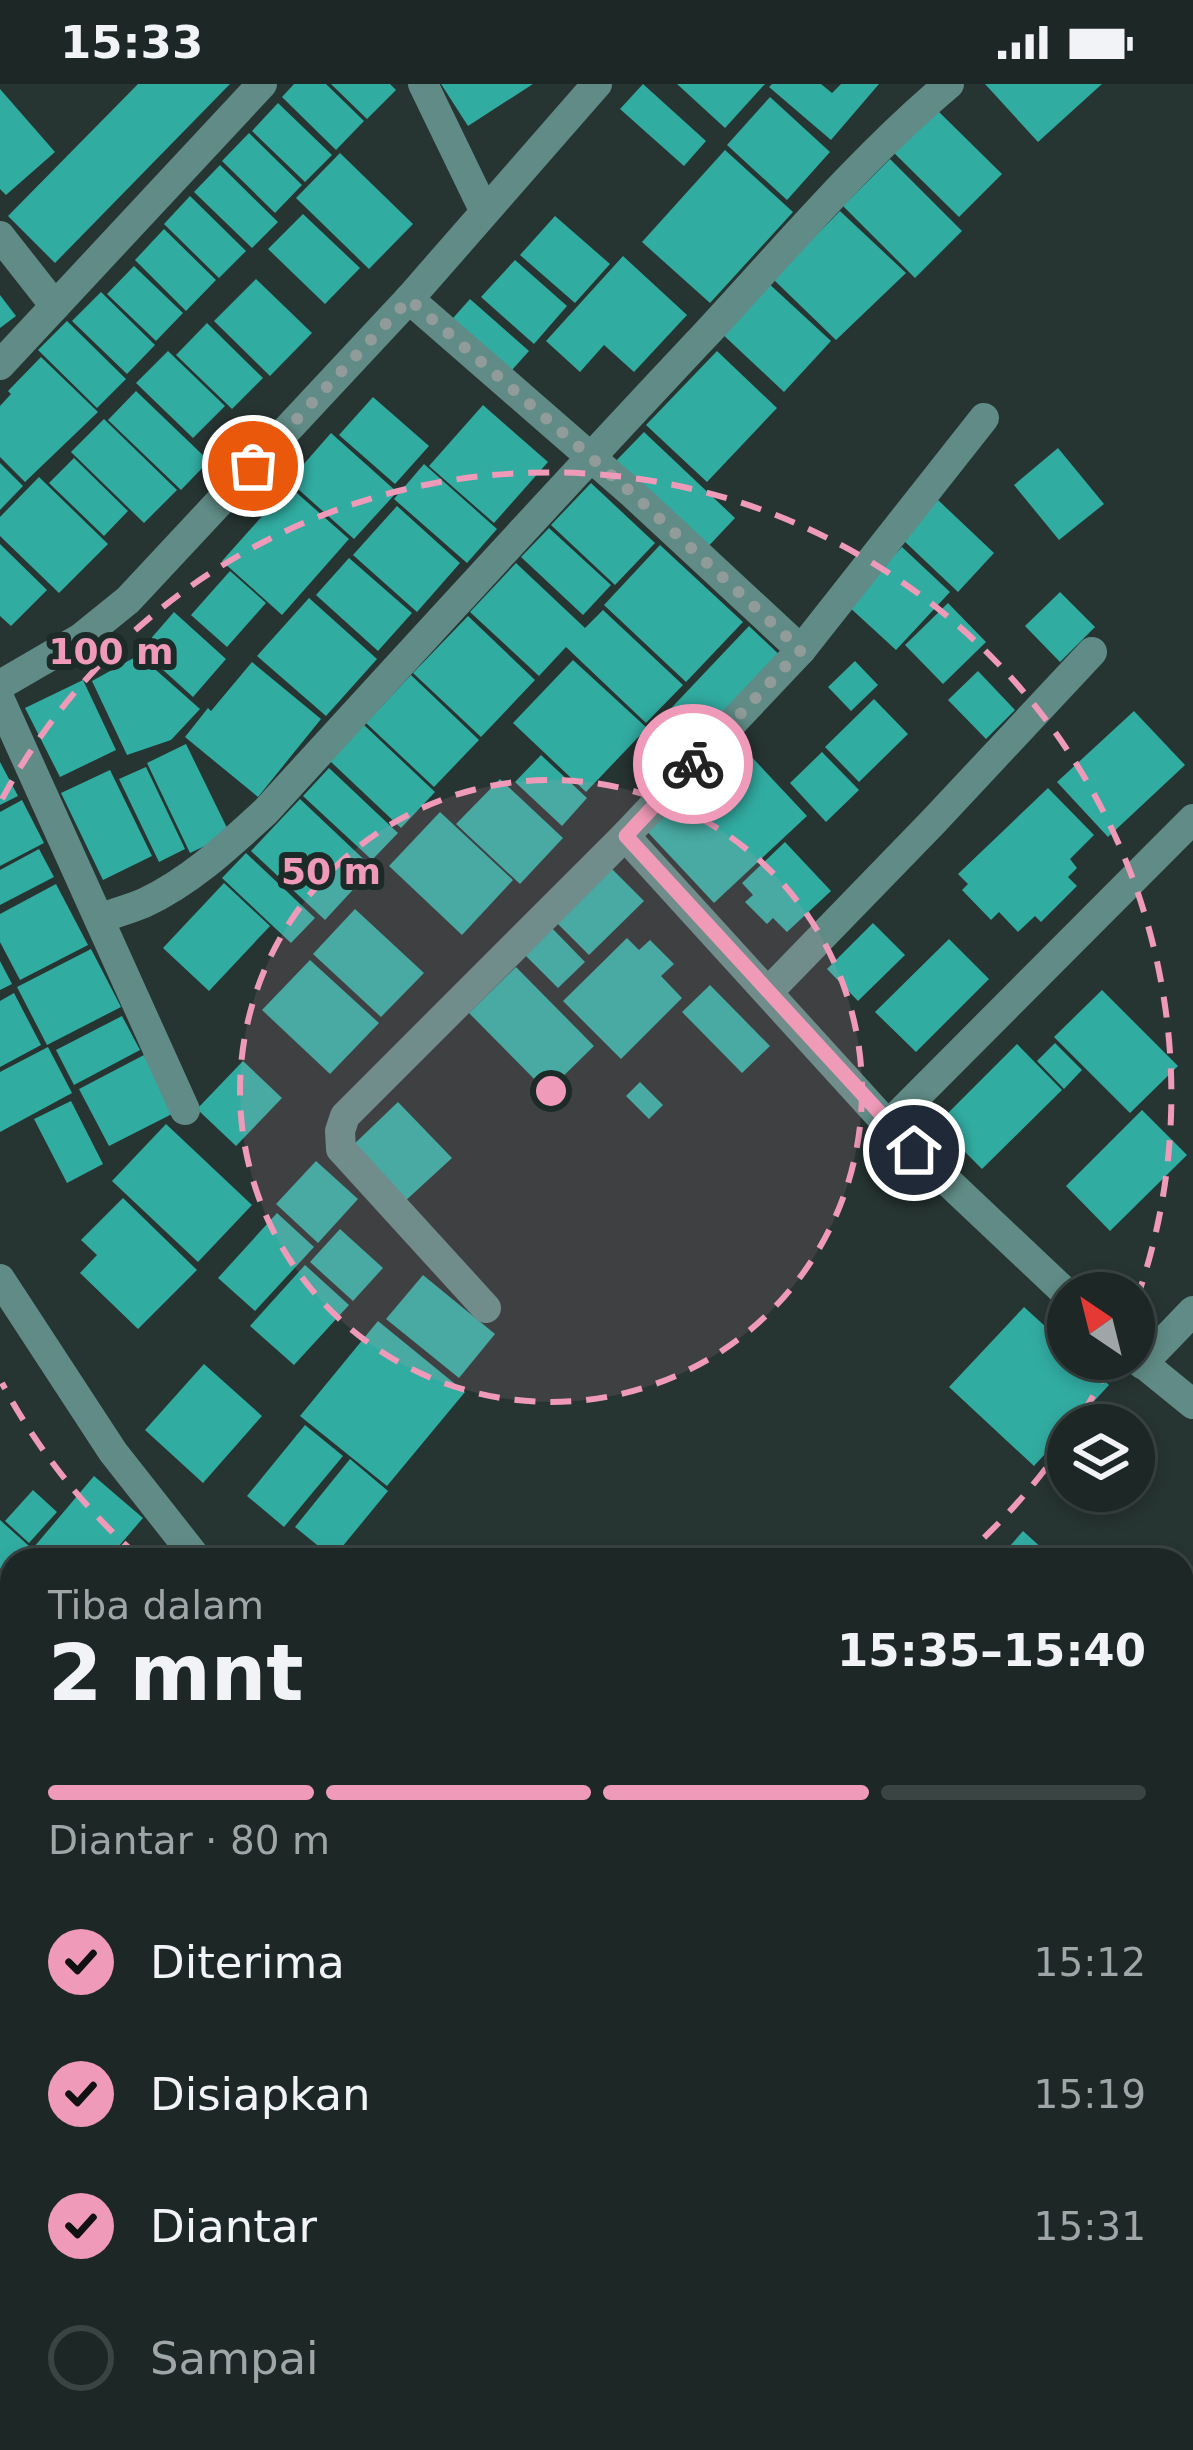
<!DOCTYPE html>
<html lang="id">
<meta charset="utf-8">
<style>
:root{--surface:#1c2726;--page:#293332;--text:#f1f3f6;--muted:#a0a5a7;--line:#3a4443;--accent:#ef9ab8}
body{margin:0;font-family:"DejaVu Sans",sans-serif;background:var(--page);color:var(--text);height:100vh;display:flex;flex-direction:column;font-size:45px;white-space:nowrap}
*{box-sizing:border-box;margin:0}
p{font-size:39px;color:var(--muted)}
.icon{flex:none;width:66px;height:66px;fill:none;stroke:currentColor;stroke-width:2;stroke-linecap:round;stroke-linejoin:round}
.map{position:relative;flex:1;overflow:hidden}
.details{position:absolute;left:0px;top:1464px;width:1194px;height:903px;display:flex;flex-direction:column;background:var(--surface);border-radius:36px 36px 0 0;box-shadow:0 6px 18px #0003,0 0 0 3px var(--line)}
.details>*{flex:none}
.needle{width:78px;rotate:325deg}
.buttons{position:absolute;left:1047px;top:1188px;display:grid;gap:24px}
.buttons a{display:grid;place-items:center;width:108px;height:108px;border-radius:50%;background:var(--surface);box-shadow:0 6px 18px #0003,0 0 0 3px var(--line);font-size:60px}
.pin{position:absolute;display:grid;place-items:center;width:102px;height:102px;color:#fff;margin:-51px;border:6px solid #fff;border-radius:50%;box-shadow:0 3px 12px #0007}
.courier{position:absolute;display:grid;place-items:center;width:120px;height:120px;margin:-60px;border:9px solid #ef9ab8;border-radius:50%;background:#fff;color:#222;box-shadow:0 3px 15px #0007}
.headline em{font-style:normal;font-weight:600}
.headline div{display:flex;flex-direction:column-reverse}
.headline{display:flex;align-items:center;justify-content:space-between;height:204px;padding:0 48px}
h1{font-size:78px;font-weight:600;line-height:90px}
.bar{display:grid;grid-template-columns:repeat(4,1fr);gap:18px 12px;align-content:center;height:144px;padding:0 48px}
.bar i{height:15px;border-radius:9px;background:var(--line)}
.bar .selected{background:var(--accent)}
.bar p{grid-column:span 4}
ol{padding:0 48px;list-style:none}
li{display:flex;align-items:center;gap:36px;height:132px}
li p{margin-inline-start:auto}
li .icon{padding:12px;border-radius:50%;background:var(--accent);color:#111;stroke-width:4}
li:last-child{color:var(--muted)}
li i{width:66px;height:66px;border:6px solid var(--line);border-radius:50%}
.status{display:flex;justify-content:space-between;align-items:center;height:84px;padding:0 60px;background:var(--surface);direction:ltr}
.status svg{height:33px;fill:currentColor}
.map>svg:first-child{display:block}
.building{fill:#31aca1}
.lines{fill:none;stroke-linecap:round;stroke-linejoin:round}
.minor{stroke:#608b86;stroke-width:30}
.done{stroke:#919c9a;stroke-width:12;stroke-dasharray:0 21.6}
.route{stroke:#ef9ab8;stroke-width:15}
.ring{fill:none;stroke:#ef9ab8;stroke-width:6;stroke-dasharray:21 15}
.centre{fill:#ef9ab8;stroke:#1c2a28;stroke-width:6}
.ring-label{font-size:36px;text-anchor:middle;font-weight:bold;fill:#ef9ab8;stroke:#1c2a28;stroke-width:12;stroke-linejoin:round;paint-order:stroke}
</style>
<div class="status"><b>15:33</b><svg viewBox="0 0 49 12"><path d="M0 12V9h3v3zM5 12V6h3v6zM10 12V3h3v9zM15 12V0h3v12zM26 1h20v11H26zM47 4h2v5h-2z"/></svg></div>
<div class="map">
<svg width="1193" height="2366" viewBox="0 0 1193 2366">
<rect width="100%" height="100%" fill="#263432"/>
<g class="building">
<polygon points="138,0 230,0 55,179 8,132"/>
<polygon points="294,0 326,0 364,37 336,66 282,13"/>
<polygon points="331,0 390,0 396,6 367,35"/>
<polygon points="441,0 533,0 468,42"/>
<polygon points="643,0 706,57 684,82 620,25"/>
<polygon points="677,0 765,0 725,44"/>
<polygon points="772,0 821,0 832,9 841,0 879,0 831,56 769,3"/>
<polygon points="985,0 1102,0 1038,58"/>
<polygon points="0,5 55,68 6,111 0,105"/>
<polygon points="770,13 830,68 787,116 727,61"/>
<polygon points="278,19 332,71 305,98 252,47"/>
<polygon points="932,21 1002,90 959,133 889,64"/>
<polygon points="249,49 302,101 275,129 222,77"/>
<polygon points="725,66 793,128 710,219 642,158"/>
<polygon points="340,69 413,140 369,185 296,114"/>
<polygon points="890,75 962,147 915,194 843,122"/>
<polygon points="220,81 278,138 252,164 194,108"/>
<polygon points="190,112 246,167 219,194 164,140"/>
<polygon points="840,127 906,189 836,256 773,195"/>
<polygon points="303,130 360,184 325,220 268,165"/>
<polygon points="555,132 610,180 575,219 520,171"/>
<polygon points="164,145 216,196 186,227 135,176"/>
<polygon points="623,172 687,231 634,288 604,261 580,288 546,257"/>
<polygon points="515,176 567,222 534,260 481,213"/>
<polygon points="134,182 183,229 156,257 107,210"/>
<polygon points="256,195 312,249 270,292 214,237"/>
<polygon points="765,196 831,257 784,308 718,246"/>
<polygon points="101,208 155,261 127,290 72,237"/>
<polygon points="0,211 16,232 0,244"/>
<polygon points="470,215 529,267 504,295 446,242"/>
<polygon points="67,237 126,295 97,324 38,266"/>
<polygon points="207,239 263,294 232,325 176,271"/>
<polygon points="168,267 225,322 193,354 136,299"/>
<polygon points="717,267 777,324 707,398 646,341"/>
<polygon points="41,273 98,328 25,398 0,373 0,322 11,310 8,307"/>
<polygon points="136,307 209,377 181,406 108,336"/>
<polygon points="373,313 429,362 395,400 339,351"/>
<polygon points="483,321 548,378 494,439 429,382"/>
<polygon points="104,335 177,406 144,439 71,368"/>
<polygon points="644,348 735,434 703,468 611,382"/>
<polygon points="331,349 397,408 354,455 289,397"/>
<polygon points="1058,364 1104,420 1059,456 1014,401"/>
<polygon points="74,374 128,427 104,452 49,399"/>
<polygon points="0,379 23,402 0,426"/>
<polygon points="424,380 497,445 467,479 394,415"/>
<polygon points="39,393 108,460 59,509 0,452 0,433"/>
<polygon points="591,399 655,459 615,501 551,441"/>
<polygon points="289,402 349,455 282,531 222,477"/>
<polygon points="938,416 994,469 958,508 901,454"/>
<polygon points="397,422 460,479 417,528 353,471"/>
<polygon points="549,444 611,501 583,531 521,473"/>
<polygon points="0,460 47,506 11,542 0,532"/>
<polygon points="660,461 743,538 686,598 604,521"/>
<polygon points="902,463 950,508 896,566 847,521"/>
<polygon points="349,474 412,529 378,567 316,511"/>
<polygon points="516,479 585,544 603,526 683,601 646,639 566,563 539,592 470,528"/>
<polygon points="230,487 266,519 227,563 191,531"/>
<polygon points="1060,508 1095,543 1060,578 1025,542"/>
<polygon points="309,514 377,575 326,632 257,572"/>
<polygon points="948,519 986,558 943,600 905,561"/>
<polygon points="174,528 226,575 193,613 141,566"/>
<polygon points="468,532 535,596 481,653 413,589"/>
<polygon points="749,542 786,577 678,692 640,657"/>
<polygon points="139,571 200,625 171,656 127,671 92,597"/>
<polygon points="573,576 647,644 586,708 513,639"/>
<polygon points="855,577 878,601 851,627 828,603"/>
<polygon points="252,578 321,635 258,713 185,653 208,624 211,627"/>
<polygon points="978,587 1015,626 986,655 948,616"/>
<polygon points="411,591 479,656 434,703 366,639"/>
<polygon points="83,596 116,666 60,693 25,624"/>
<polygon points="874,615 908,650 859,698 825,663"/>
<polygon points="1134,627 1185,681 1108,753 1057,698"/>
<polygon points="364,641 435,708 401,744 330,677"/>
<polygon points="735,655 807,732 714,819 642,742"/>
<polygon points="186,660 230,750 190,769 147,679"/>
<polygon points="822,668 859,706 826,738 790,699"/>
<polygon points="541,671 587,714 562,742 515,698"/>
<polygon points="0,678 18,712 0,721"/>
<polygon points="146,683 185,765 159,778 119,695"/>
<polygon points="329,684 398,749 372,776 303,712"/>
<polygon points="110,686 152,772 103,796 61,709"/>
<polygon points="500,695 563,754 520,800 456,740"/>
<polygon points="1048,704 1094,751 1070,775 1077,784 1068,793 1077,802 1041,838 1035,832 1018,848 999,828 991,836 962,806 968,800 958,790"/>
<polygon points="300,715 373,784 325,836 251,767"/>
<polygon points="22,716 44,759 0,782 0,728"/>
<polygon points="440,728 513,796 462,851 389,782"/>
<polygon points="785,758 831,807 787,848 773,834 767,840 745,818 753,811 742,799"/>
<polygon points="39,765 54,793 0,821 0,786"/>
<polygon points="246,769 315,834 291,859 222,794"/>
<polygon points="608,781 644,817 589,871 553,835"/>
<polygon points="224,799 270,842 209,907 163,864"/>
<polygon points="56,800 88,861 20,896 0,858 0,830"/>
<polygon points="355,825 424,889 381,933 313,870"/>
<polygon points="873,839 905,871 858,917 827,885"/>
<polygon points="548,840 585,878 558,904 521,867"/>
<polygon points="627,854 639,866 650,856 674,880 661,892 682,914 621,975 563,917"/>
<polygon points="949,855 989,895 916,968 875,928"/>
<polygon points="91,865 121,923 47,961 17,903"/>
<polygon points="310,876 379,939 330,990 262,926"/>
<polygon points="0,877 12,900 0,906"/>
<polygon points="516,883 594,962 547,1008 469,929"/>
<polygon points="710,901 770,962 742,989 682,928"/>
<polygon points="1102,906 1178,982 1130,1029 1054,953"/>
<polygon points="14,909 41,961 0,983 0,917"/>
<polygon points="122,932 140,966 74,1001 56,966"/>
<polygon points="1055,959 1082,986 1064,1005 1037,977"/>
<polygon points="1017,960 1062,1006 982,1085 937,1040"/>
<polygon points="48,963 72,1009 0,1048 0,988"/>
<polygon points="144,971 174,1029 109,1062 79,1005"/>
<polygon points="243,977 282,1014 236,1062 197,1025"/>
<polygon points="640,998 663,1021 649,1035 626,1012"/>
<polygon points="71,1017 103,1080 67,1099 34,1035"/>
<polygon points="398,1018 452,1074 403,1119 350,1064"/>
<polygon points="1142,1026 1187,1071 1110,1147 1066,1102"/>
<polygon points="166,1040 252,1121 198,1178 112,1097"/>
<polygon points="316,1077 358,1115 318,1159 276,1120"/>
<polygon points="123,1114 197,1186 138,1245 80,1189 97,1171 81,1156"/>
<polygon points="277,1129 314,1163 255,1227 218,1194"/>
<polygon points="340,1145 383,1184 353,1217 310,1178"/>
<polygon points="305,1181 349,1221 294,1281 250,1242"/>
<polygon points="423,1191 495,1250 459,1294 386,1235"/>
<polygon points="1024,1223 1068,1263 1068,1275 1081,1275 1109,1301 1072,1341 1068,1341 1068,1345 1034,1382 949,1303"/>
<polygon points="378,1237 465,1308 387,1402 300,1332"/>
<polygon points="204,1280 262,1332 203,1399 145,1346"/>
<polygon points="305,1341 343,1372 284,1443 247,1412"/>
<polygon points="350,1375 388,1407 333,1474 295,1443"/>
<polygon points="94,1392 143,1434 107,1476 23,1476"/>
<polygon points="33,1406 57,1428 29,1459 5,1437"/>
<polygon points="0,1436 29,1462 16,1476 12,1476 12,1481 0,1494"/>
<polygon points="1023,1447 1055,1476 998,1476"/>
<polygon points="12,1489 12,1516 0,1506"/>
<polygon points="0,1625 12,1635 12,1667 0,1681"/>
<polygon points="1182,1850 1193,1864 1193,1895 1182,1903"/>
<polygon points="0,1907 12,1923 12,1927 0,1936"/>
<polygon points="12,2009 12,2045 0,2029 0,2018"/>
<polygon points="1193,2111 1193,2226 1187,2233 1182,2229 1182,2123"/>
<polygon points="0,2143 12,2159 12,2177 0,2186"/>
<polygon points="12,2217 12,2273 0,2257 0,2225"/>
<polygon points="1193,2242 1193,2281 1182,2271 1182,2254"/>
<polygon points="87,2355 148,2355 154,2364 151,2366 72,2366"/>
<polygon points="153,2355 212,2355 197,2366 161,2366"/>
<polygon points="1014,2355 1049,2355 1058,2366 1000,2366"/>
</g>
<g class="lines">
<g class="minor">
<polyline points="423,0 484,126"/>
<polyline points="0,152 55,222"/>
<polyline points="409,215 633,410 801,566"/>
<polyline points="0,281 262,0"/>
<polyline points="0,601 81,554 128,516 409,215 597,0"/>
<polyline points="0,616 185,1026"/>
<polyline points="625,752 888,1041 1068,1211"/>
<path d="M 99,835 C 114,829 130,825 144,819 C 191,797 229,761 266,727 C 412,567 558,407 707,249 C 785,165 861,74 949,0"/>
<polyline points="768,908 933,738 1092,568"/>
<polyline points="888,1041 1193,735"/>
<polyline points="0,1195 113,1368 198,1476"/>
<polyline points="486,1224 341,1065 340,1047 345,1032 625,752 801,566 984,334"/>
<polyline points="1134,1272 1193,1320"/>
<polyline points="1142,1280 1193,1227"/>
<polyline points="1182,1706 1193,1697"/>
<polyline points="0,1713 12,1701"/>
<polyline points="0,1998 12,1988"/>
<polyline points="0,2290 12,2308"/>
<polyline points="1182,2351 1193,2363"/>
<polyline points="921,2366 931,2355"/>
</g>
</g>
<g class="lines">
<polyline class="done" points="253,382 409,215 633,410 801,566 693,680"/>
<polyline class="route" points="693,680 626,752 914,1066"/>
</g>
<circle cx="551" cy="1007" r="311" fill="#ef9ab8" fill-opacity=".12"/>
<g class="ring">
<circle cx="551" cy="1007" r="311"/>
<path d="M1110 1280A622 622 0 0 1 1078 1337M1067 1355A622 622 0 0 1 963 1473M139 1473A622 622 0 0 1 2 1299M2 715A622 622 0 0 1 1135 1220"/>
</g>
<circle cx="551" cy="1007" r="18" class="centre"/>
<g class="ring-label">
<text x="111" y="580">100 m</text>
<text x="331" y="800">50 m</text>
</g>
</svg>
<div class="buttons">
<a><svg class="needle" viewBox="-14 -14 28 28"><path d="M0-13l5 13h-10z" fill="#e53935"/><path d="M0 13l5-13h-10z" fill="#a0a5a7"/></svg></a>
<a><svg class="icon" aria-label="layers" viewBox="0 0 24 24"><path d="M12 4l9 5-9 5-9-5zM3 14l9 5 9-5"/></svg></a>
</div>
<div class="pin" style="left:253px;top:382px;background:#ea580c"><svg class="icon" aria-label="bag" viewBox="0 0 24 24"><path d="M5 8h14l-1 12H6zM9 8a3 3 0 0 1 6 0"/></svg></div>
<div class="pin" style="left:914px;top:1066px;background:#1f2937"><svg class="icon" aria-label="home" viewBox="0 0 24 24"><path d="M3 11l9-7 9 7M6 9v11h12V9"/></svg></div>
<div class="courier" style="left:693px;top:680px"><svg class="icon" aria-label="bike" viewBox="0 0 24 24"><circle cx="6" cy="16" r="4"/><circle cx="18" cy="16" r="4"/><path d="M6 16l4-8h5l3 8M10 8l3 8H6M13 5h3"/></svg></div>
<section class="details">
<div class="headline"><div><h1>2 mnt</h1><p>Tiba dalam</p></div><em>15:35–15:40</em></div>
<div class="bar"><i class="selected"></i><i class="selected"></i><i class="selected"></i><i></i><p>Diantar · 80 m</p></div>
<ol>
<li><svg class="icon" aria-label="check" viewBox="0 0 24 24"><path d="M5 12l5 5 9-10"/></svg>Diterima<p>15:12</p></li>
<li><svg class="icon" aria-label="check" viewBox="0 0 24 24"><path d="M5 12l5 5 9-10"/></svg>Disiapkan<p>15:19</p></li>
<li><svg class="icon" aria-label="check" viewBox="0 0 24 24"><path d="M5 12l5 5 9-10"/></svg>Diantar<p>15:31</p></li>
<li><i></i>Sampai</li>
</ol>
</section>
</div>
